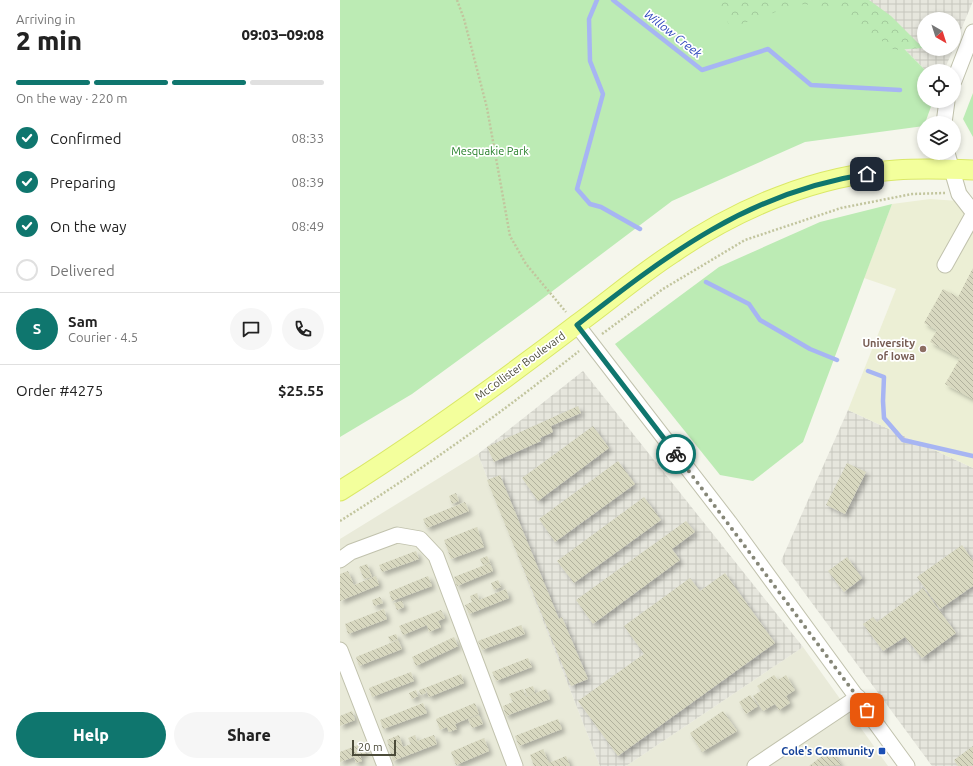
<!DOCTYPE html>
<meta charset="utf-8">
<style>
:root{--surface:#fff;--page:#f6f6f6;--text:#222;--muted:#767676;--line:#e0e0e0;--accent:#0f766e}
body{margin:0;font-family:Ubuntu,sans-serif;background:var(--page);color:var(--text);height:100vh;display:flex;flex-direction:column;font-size:15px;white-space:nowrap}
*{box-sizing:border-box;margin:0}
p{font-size:13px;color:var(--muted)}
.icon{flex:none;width:22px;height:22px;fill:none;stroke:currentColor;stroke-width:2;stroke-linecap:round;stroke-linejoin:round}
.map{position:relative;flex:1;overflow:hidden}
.details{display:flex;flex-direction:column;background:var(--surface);width:340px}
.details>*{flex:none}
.needle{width:26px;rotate:141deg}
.tools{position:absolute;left:577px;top:12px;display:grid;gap:8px}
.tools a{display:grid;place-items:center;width:44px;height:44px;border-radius:50%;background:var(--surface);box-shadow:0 2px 6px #0003;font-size:20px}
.scale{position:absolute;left:12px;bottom:10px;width:44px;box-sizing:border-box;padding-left:4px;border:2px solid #4b4b39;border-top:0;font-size:11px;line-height:14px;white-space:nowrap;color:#4b4b39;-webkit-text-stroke:3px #fff;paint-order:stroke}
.pin{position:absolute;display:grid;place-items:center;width:34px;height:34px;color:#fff;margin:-17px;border-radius:8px;box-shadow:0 2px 6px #0006}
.courier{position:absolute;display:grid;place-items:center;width:40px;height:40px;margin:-20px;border:3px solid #0f766e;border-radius:50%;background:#fff;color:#222;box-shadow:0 1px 5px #0007}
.overview em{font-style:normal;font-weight:800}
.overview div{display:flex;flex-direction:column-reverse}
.overview{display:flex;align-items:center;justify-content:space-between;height:68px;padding:0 16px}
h1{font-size:26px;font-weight:800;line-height:30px}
.bar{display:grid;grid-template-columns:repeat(4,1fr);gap:6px 4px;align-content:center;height:48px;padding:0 16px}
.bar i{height:5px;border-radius:3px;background:var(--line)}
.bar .active{background:var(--accent)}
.bar p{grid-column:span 4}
.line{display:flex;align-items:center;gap:10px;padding:0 16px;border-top:1px solid var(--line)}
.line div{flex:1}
.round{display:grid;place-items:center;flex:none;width:42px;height:42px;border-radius:21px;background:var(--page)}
ol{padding:0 16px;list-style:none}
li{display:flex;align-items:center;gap:12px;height:44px}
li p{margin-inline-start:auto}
li .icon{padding:4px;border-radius:50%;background:var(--accent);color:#fff;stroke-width:4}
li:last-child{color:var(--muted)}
li i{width:22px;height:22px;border:2px solid var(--line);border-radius:50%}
.cta{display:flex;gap:8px;margin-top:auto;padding:8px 16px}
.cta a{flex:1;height:46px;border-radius:24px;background:var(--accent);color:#fff;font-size:16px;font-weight:800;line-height:46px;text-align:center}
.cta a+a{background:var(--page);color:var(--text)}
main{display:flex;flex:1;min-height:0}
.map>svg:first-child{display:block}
.residential{fill:#e9ead9}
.industrial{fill:url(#industrial-grid);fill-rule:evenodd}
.education{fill:#ecefd5}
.green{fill:#bcebb4}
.forest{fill:url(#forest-crowns)}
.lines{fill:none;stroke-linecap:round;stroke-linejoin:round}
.stream{stroke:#a7b5f3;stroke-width:4.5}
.building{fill:url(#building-back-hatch);filter:url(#shadow)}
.minor-casing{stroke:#c1c2ad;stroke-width:17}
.major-casing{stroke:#dae867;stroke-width:21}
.path{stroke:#c2c59e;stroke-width:2.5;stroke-dasharray:2 2;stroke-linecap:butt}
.minor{stroke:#fff;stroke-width:15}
.major{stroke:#f3ff9c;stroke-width:19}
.done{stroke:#868778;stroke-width:4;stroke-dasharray:0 7.2}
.route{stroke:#0f766e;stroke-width:5}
.education-dot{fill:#8d6e63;stroke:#fff;stroke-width:1.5}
.transit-dot{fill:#1a4fb4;stroke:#fff;stroke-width:1.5}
.labels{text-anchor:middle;stroke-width:3.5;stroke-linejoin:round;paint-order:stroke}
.park-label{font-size:11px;fill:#28802b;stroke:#fff}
.education-label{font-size:11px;font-weight:bold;fill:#785e54;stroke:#fff;text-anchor:end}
.street-label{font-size:11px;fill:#4b4b39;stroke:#fff}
.transit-label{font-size:11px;font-weight:bold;fill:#164399;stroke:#fff;text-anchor:end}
.water-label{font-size:12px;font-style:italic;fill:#2c45bc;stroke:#fff}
</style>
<main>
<section class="details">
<div class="overview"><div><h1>2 min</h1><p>Arriving in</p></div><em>09:03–09:08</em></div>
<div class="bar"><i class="active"></i><i class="active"></i><i class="active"></i><i></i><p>On the way · 220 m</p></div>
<ol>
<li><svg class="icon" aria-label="check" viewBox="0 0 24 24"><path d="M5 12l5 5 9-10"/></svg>Confirmed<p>08:33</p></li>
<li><svg class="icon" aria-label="check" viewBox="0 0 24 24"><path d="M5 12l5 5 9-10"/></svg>Preparing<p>08:39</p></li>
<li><svg class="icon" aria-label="check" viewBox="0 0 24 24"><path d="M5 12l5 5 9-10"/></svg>On the way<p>08:49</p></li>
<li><i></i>Delivered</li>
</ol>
<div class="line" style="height:72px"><b class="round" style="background:var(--accent);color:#fff">S</b><div><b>Sam</b><p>Courier · 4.5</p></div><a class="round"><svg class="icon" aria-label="chat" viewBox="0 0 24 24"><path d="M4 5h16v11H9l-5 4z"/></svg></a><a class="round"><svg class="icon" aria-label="phone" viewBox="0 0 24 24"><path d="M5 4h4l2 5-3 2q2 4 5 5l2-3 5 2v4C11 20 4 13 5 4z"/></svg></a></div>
<div class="line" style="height:52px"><div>Order #4275</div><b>$25.55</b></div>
<div class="cta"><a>Help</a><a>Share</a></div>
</section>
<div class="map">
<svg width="633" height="766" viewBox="0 0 633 766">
<defs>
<pattern id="industrial-grid" width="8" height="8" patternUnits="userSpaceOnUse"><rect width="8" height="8" fill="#e6e6dd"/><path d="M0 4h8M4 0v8" fill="none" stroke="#c7c7be"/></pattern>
<pattern id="forest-crowns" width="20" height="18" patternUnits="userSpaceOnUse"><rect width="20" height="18" fill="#bcebb4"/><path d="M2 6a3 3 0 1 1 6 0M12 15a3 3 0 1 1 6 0" fill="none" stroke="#a3cb9c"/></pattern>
<pattern id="building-back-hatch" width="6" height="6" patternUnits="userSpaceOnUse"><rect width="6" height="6" fill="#d8d8c0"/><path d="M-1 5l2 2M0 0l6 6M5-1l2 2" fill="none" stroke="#b1b19d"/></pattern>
<filter id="shadow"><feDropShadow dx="3.5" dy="3.5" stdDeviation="2" flood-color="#0004"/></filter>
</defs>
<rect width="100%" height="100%" fill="#f5f6ec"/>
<g class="residential">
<polygon points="138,454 260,766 0,766 0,539"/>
<polygon points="463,647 548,766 286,766"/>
</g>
<g class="industrial">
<path d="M 516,0 L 633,0 L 633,1 L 604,71 L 586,71 ZM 584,19 L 614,19 L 614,49 L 584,49 Z"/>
<polygon points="243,371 463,647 286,766 260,766 138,454"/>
<polygon points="508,410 633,468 633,766 592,766 441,561"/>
</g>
<polygon class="education" points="590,199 633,202 633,468 508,410 556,289 524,278 552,204"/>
<g class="green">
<polygon points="0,0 516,0 586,71 584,71 584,101 593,101 584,126 465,142 332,201 194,305 72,394 0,437"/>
<polygon points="633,93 633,137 623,119"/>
<polygon points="552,204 463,442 413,481 380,475 275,344 379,267 480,222"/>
</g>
<polygon class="forest" points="379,0 529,0 551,16 583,48 554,50 497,7 459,4 390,28"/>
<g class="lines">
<g class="stream">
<polyline points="257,0 249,19 250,61 263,94 237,189 250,204 261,207 300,229"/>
<polyline points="273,0 362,70 428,49 471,85 560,90"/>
<polyline points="366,282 409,304 420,320 470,349 497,360"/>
<polyline points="528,371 544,377 543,401 544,418 563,440 633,456"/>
</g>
</g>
<g class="building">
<polygon points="633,268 633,399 605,384 620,358 590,342 597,330 584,323 603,289 618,297"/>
<polygon points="238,406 241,413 211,426 213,432 200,438 201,441 154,462 147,447"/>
<polygon points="253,426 269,448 198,501 182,478"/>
<polygon points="278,461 295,484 215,542 199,519"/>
<polygon points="507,463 526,472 505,514 486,505"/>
<polygon points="160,475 219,619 222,617 248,679 231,686 147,480"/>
<polygon points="116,493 119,501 112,504 109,496"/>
<polygon points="304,497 321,520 234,583 217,561"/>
<polygon points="125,502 129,511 87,528 83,519"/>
<polygon points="346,521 355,532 332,549 340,560 253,624 236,600"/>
<polygon points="137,527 144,547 111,559 104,540"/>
<polygon points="622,545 633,561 633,586 600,609 577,577"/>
<polygon points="76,551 79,559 42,572 39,565"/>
<polygon points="147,556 150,562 143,565 140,559"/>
<polygon points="507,557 522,578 504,592 488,571"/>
<polygon points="150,563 153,571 117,586 114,577"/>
<polygon points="27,564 32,577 24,579 19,567"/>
<polygon points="8,571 14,585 36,576 39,585 0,601 0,574"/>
<polygon points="385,573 435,643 278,756 238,701 304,654 284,626 350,578 360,591"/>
<polygon points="88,576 92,586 52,601 49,592"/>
<polygon points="158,580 161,587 154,590 151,583"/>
<polygon points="583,588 616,633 582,658 565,637 543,651 523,624 533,617 537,622"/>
<polygon points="166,589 169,598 129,614 125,605 132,602 130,596 137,593 139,600"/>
<polygon points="40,597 43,603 34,606 32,600"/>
<polygon points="62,601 64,607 57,610 54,603"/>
<polygon points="44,609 47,619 8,634 5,624"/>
<polygon points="101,610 105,618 98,621 101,627 89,632 87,625 63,635 59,626"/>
<polygon points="181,625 185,634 142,650 138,641"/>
<polygon points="56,634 58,639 51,642 48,637"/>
<polygon points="114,637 118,646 76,666 72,657"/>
<polygon points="58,640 62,649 19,666 16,657"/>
<polygon points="188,658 192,667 156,681 152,672"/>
<polygon points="71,672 74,681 32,697 29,688"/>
<polygon points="121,674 124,683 89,697 85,688"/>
<polygon points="434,675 438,680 446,675 455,690 446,696 450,703 439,710 435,704 423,711 413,696 421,691 417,686"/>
<polygon points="193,686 195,693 187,696 185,689"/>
<polygon points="85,688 86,693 81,695 79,690"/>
<polygon points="183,689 186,697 206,689 210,699 166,716 163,706 173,702 169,694"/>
<polygon points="76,690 78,696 72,699 69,693"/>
<polygon points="410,695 418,706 406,714 399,702"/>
<polygon points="83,703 87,713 43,729 40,720"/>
<polygon points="135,703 139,714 115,724 117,729 109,732 107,727 100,730 96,719"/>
<polygon points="12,711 15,720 0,726 0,716"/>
<polygon points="383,711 397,731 362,752 350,733"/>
<polygon points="139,715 143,724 132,728 128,719"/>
<polygon points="218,719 222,729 179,746 175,736"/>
<polygon points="59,735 63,747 71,744 68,738 75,735 77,741 94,735 97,744 53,761 47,740"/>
<polygon points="144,738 149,751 116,765 111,752"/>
<polygon points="23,743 26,753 20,755 22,761 16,763 14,757 0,762 0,752"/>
<polygon points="633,746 633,766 618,766 614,760"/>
<polygon points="203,749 209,763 226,756 230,766 194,766 190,755"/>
<polygon points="490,750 501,765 469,766"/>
</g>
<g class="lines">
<defs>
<g id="minor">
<polyline points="614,81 633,32"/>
<polyline points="604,123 607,101"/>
<polyline points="607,153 619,194 633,212"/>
<polyline points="605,265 633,215"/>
<polyline points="237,325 389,522 567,766"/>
<polyline points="0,560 11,552 57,535 80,539 96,556 175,766"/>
<polyline points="0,650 45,766"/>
<polyline points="415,766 518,697"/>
</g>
<path id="major" d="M 0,491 C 81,440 160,383 236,325 C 269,301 299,275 333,253 C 398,208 477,175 556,170 C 581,168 608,169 633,170"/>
</defs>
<use href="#minor" class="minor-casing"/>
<use href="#major" class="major-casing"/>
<g class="path">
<polyline points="117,0 124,19 147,108 170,236 186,264 226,312"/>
<polyline points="262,334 323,289 405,240 501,208 572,194 605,193"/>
<path d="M 0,521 C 83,469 163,412 239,351"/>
</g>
<use href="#minor" class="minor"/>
<use href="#major" class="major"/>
</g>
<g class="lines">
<polyline class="done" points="336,454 527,710"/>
<path class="route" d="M 336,454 L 237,325 C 328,254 409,192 527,174"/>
</g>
<circle class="education-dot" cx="583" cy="349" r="4"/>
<rect class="transit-dot" x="538" y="747" width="8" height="8" rx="2"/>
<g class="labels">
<g class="park-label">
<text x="150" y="155">Mesquakie Park</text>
</g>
<g class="education-label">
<text x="575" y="347">University<tspan x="575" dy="13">of Iowa</tspan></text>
</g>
<g class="street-label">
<text transform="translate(180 366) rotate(-36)" y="4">McCollister Boulevard</text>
</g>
<g class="transit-label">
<text x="534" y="755">Cole's Community</text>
</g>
<g class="water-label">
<text transform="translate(333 34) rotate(38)" y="4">Willow Creek</text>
</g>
</g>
</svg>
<div class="tools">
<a><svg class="needle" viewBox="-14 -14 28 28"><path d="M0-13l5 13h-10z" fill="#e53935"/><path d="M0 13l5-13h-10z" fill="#767676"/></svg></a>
<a><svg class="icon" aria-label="locate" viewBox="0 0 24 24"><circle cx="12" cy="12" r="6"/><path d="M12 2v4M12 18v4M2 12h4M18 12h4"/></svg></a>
<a><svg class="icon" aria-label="layers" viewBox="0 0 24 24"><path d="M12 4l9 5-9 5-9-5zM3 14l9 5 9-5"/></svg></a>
</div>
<div class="scale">20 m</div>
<div class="pin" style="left:527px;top:710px;background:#ea580c"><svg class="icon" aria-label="bag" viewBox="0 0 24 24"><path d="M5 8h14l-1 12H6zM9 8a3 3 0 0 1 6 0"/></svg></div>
<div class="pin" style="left:527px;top:174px;background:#1f2937"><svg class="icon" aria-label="home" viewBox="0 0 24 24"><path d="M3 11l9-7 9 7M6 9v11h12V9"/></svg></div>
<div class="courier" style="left:336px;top:454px"><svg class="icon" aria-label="bike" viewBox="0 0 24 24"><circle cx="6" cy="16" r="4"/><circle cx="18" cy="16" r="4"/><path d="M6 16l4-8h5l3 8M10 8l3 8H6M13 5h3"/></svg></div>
</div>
</main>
